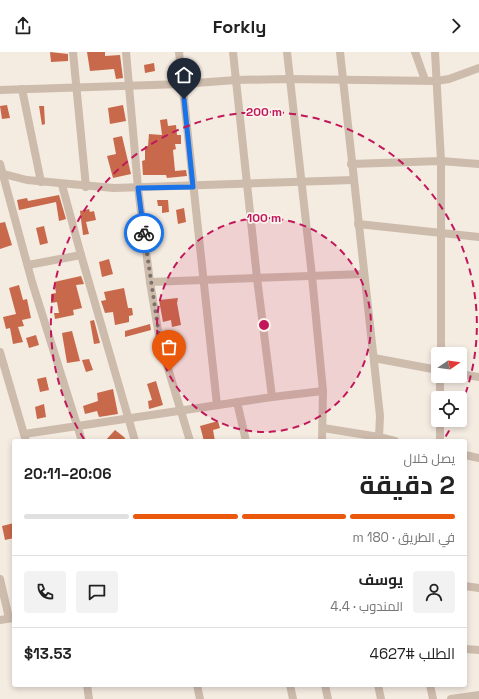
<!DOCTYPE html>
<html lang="ar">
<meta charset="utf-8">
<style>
:root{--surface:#fff;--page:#f2f2f2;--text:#222;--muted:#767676;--line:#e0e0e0;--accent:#ea580c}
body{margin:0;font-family:"Space Grotesk",Cairo,sans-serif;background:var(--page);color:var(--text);direction:rtl;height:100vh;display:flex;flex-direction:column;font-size:15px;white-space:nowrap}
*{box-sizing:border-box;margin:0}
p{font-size:13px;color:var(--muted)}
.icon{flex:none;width:22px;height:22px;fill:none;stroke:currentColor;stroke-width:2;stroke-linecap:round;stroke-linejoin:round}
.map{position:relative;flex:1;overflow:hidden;direction:ltr}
.panel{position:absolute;left:12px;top:387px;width:455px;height:248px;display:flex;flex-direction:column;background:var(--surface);border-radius:4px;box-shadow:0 2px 6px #0003;direction:rtl}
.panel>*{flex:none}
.needle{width:26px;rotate:77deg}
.controls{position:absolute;left:431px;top:295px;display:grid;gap:8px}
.controls a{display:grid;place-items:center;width:36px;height:36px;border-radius:4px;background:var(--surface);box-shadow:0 2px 6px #0003;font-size:20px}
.pin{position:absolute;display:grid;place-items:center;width:34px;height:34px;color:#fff;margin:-41px -17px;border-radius:50% 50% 50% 0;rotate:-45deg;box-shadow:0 0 4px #0007}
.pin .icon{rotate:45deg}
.courier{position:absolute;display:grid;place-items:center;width:40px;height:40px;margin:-20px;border:3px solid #1a73e8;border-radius:50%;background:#fff;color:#222;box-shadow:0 1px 5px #0007}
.head em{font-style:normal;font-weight:700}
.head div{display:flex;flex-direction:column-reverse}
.head{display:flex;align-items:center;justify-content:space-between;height:68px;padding:0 12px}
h1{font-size:26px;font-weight:700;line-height:30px}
.bar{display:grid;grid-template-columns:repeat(4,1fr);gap:6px 4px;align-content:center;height:48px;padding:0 12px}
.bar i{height:5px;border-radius:3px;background:var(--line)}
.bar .active{background:var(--accent)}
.bar p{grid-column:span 4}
.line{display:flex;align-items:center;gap:10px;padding:0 12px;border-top:1px solid var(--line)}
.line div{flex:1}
.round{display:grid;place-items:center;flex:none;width:42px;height:42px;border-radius:4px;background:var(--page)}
header{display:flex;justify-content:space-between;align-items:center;height:52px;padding:0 12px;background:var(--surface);font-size:18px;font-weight:700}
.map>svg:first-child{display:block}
.building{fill:#c8694b}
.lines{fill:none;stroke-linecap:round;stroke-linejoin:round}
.minor{stroke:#cdbbac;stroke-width:8}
.done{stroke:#7c716b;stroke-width:4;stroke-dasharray:0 7.2}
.route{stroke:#1a73e8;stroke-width:5}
.ring{fill:none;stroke:#c2185b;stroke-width:2;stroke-dasharray:7 5}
.centre{fill:#c2185b;stroke:#fbf5ee;stroke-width:2}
.ring-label{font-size:12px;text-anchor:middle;font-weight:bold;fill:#c2185b;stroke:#fbf5ee;stroke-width:3.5;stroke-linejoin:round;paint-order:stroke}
</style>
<header><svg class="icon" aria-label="forward" viewBox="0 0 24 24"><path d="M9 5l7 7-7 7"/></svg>Forkly<svg class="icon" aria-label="share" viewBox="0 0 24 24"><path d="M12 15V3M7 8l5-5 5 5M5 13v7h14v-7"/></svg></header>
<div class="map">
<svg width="479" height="647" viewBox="0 0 479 647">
<rect width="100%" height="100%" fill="#f4ebe1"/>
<g class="building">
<polygon points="50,0 68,2 68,9 51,10"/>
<polygon points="87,0 105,0 105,4 120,3 123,26 116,27 114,17 90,19"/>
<polygon points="154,11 155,19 145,21 144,13"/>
<polygon points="7,53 10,66 2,67 0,54"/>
<polygon points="123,53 126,69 110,72 108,56"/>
<polygon points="39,54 44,54 45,72 42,73"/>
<polygon points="167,67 168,74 176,73 177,83 181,83 181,92 175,92 176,97 173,98 175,119 186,118 187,124 167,126 166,123 143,123 142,109 145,108 145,94 148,94 149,82 162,83 160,68"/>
<polygon points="122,84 131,122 113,126 107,104 116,102 113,86"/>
<polygon points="59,143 66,167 59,169 56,150 19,158 17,148 27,146 28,149"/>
<polygon points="157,148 168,148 169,160 162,161 162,154 158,154"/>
<polygon points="184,156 186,170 178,172 176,158"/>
<polygon points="89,157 90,160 94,159 96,168 86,170 89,182 83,183 80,159"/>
<polygon points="5,170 12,193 0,197 0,171"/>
<polygon points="44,174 48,191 40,193 36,176"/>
<polygon points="109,207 113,222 102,225 99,210"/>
<polygon points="81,224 84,232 76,233 82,256 73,258 74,263 55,267 54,261 59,261 57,250 51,251 51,242 56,241 54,230"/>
<polygon points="19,233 23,248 27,247 31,266 22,268 24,274 18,275 23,290 13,292 10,276 6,277 3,265 16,262 9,236"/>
<polygon points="124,236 128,256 132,256 133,263 129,264 129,270 115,273 113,260 105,261 101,249 106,248 104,240"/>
<polygon points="178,246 177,251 181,273 172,275 171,268 163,270 159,248"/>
<polygon points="94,268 100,291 94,292 90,269"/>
<polygon points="150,272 151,278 125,285 125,279"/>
<polygon points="72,279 80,309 67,311 62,281"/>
<polygon points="36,283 39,293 29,296 26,286"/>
<polygon points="89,307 93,318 86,320 82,308"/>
<polygon points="46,325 49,338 40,340 37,327"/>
<polygon points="156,329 163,353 149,357 148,349 152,348 147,332"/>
<polygon points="113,337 118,362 99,365 97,359 85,362 83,354 98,349 97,341"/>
<polygon points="44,352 46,365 37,367 35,355"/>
<polygon points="218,369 220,376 213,378 215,389 204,389 200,374"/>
<polygon points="115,378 124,385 127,389 105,389"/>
<polygon points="14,471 14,486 5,488 2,474"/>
</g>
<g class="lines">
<g class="minor">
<polyline points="73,0 86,135"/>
<polyline points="126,0 138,136 150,230 160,290 190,389"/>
<polyline points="179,0 217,353"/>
<polyline points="233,0 257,226 272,345"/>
<polyline points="287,0 312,224 323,339 322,389"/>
<polyline points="340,0 377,337 380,364 379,385 395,389"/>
<polyline points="415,0 425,28"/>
<polyline points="435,0 441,109 441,302"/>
<polyline points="22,37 41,130"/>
<polyline points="0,38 182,32 236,28 289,27 436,29 449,27 479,16"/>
<polyline points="0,112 32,230 82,389"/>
<polyline points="351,112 441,109 479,112"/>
<polyline points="0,121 27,128 114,136 353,128"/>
<polyline points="62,133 81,203 135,389"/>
<polyline points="358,172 479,185"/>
<polyline points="28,213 81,203"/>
<polyline points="150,230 364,222"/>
<polyline points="0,300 26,389"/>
<polyline points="374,306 438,318"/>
<polyline points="460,322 479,325"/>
<polyline points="440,324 440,346"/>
<polyline points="237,350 246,389"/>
<polyline points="440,368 440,389"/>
<polyline points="323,376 379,385 379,389"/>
<polyline points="24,382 272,345 323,339"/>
<polyline points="465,403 479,406"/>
<polyline points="0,527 9,566"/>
<polyline points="465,534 479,536"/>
<polyline points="0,568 13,566"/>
<polyline points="465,597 479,598"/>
<polyline points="87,633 89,647"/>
<polyline points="197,633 200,647"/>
<polyline points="290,633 293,647"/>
<polyline points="325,633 328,647"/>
<polyline points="378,633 381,647"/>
<polyline points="430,633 433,647"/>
<polyline points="451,647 479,643"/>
</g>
</g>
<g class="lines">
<polyline class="done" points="144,181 160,290 169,319"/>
<polyline class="route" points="144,181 138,136 193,135 184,47"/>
</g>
<circle cx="264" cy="273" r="107" fill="#c2185b" fill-opacity=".12"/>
<g class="ring">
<circle cx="264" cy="273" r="107"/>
<path d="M455 368A213 213 0 0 1 444 387M84 387A213 213 0 1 1 460 356"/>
</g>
<circle cx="264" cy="273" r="6" class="centre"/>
<g class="ring-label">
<text x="264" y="64">200 m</text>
<text x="264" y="170">100 m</text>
</g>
</svg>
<div class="controls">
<a><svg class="needle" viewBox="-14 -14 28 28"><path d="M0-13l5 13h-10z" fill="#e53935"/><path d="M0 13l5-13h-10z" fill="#767676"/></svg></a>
<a><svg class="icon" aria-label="locate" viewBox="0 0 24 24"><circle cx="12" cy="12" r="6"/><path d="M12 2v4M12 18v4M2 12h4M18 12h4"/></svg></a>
</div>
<div class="pin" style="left:169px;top:319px;background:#ea580c"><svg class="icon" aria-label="bag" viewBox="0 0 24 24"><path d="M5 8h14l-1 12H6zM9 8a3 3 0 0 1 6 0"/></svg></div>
<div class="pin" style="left:184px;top:47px;background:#1f2937"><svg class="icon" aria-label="home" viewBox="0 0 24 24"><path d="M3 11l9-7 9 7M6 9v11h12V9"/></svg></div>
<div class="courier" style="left:144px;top:181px"><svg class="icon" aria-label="bike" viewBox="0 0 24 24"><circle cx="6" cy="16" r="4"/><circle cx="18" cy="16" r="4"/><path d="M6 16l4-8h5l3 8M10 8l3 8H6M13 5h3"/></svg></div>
<section class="panel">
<div class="head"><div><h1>2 دقيقة</h1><p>يصل خلال</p></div><em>20:06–20:11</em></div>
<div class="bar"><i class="active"></i><i class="active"></i><i class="active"></i><i></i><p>في الطريق · 180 m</p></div>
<div class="line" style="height:72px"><a class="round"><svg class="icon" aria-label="person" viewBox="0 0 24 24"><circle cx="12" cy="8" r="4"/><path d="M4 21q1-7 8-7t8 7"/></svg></a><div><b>يوسف</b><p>المندوب · 4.4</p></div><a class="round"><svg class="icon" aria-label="chat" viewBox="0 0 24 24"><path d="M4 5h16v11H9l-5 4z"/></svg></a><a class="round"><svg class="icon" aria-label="phone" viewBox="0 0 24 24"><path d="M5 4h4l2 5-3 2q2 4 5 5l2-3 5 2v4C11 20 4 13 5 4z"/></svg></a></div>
<div class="line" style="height:52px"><div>الطلب #4627</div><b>$13.53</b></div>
</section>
</div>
